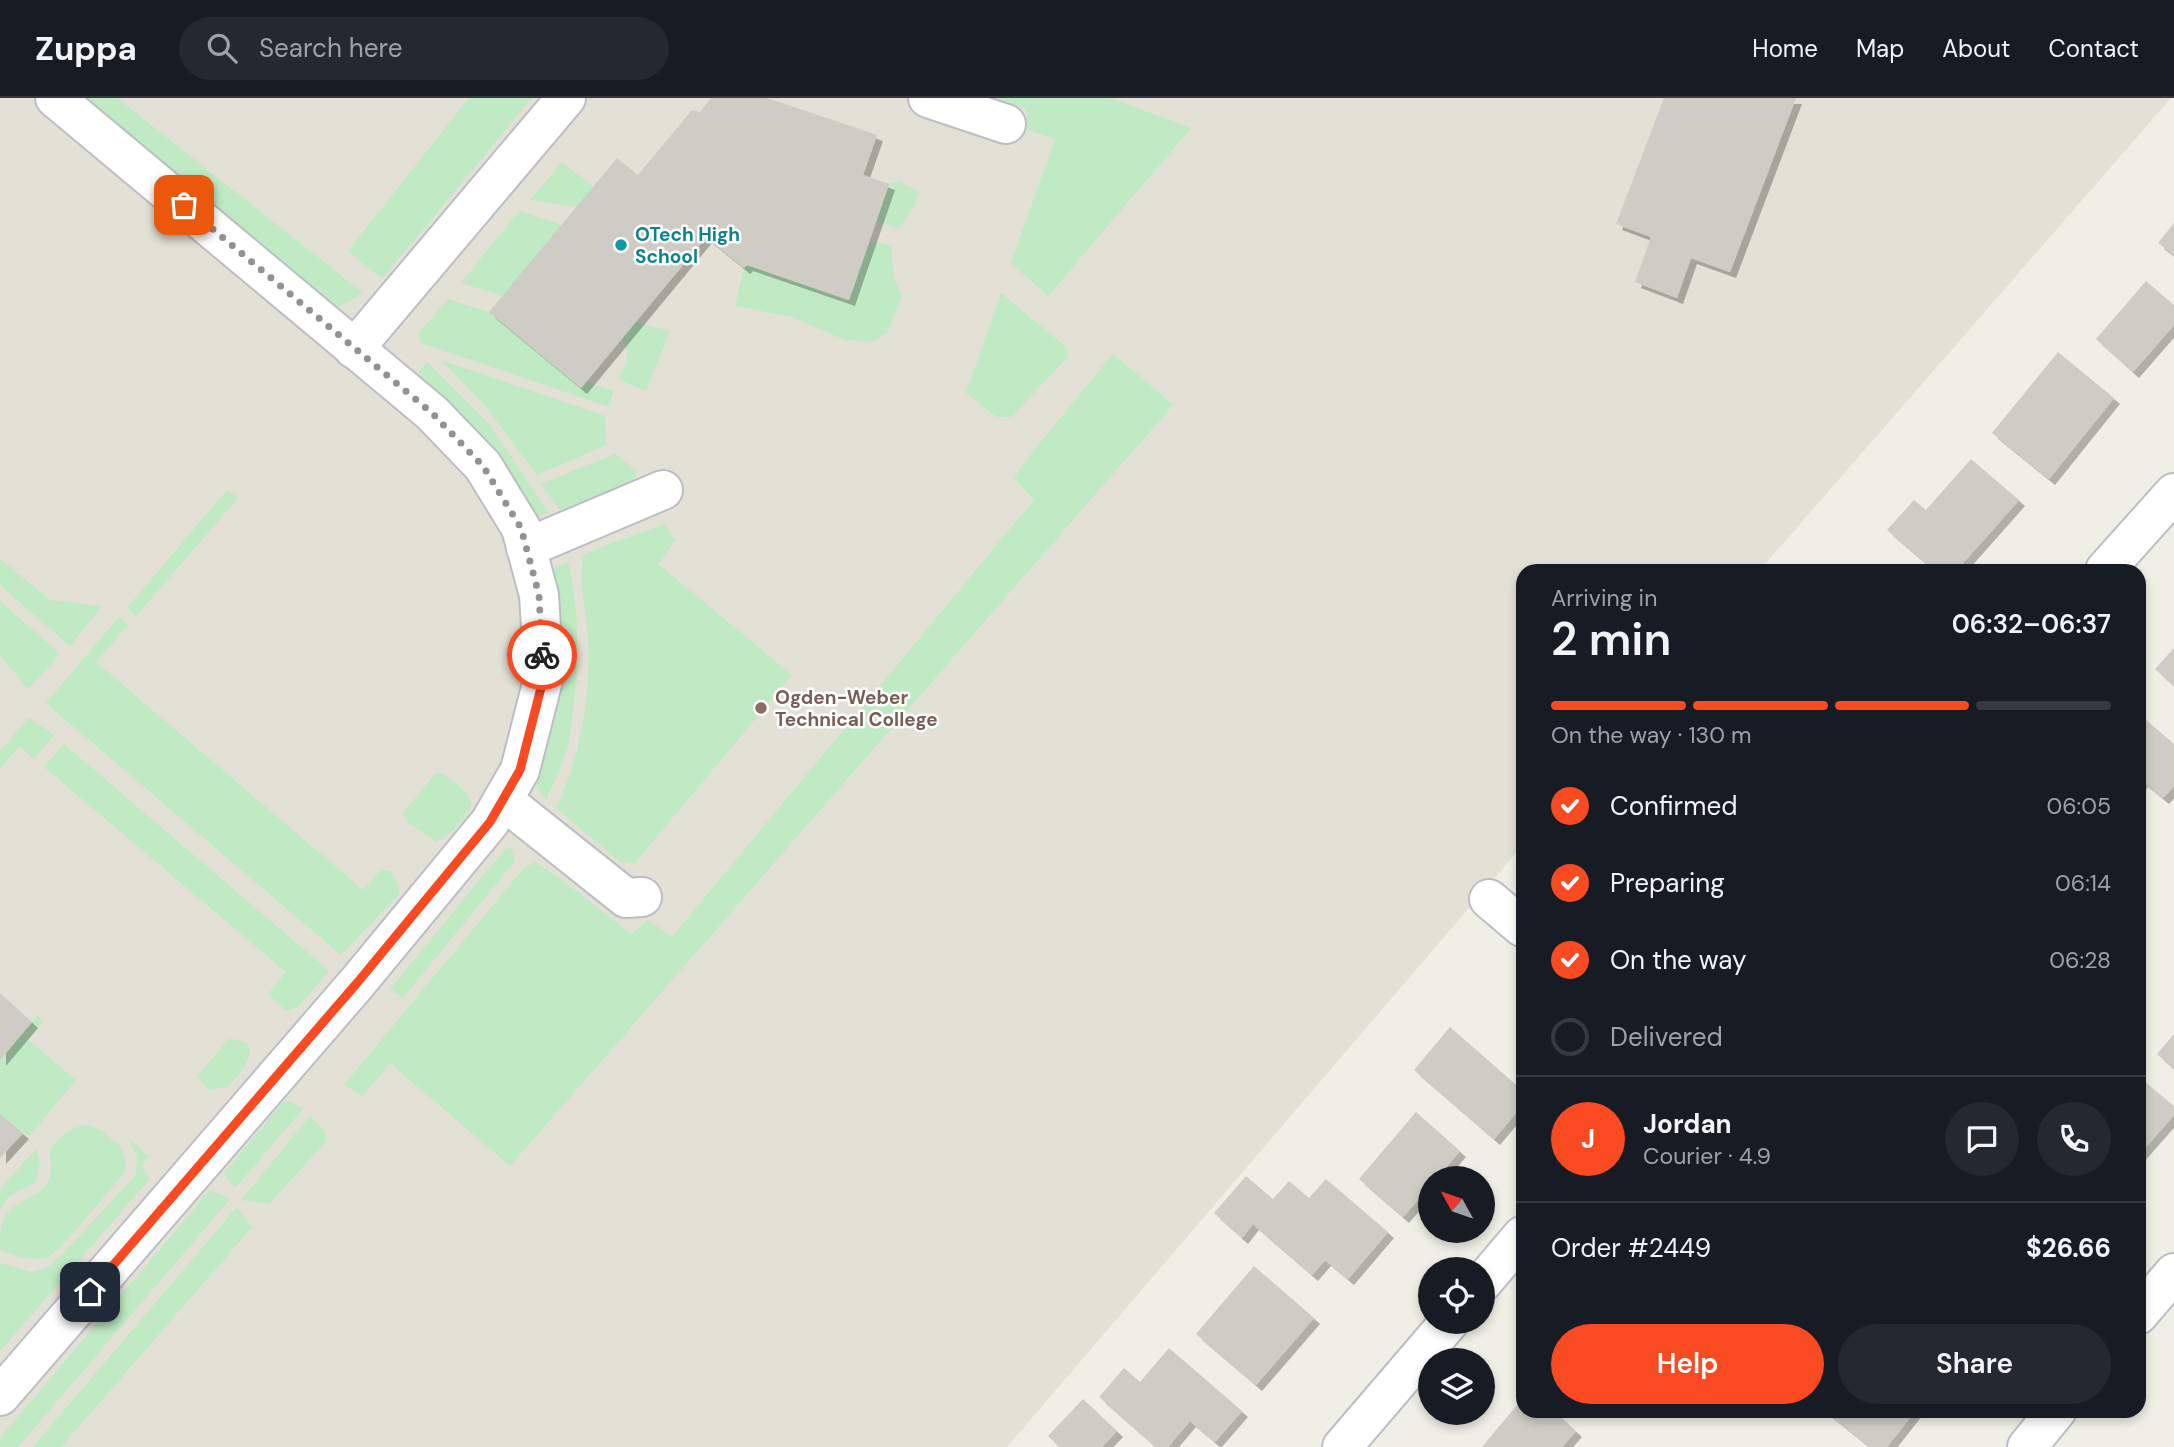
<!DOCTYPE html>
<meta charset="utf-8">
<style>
:root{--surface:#171b24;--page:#242831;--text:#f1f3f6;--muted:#9ea1a6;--line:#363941;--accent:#f94a22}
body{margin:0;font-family:"DM Sans",sans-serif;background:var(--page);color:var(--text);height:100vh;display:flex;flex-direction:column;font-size:26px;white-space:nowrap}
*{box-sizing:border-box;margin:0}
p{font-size:23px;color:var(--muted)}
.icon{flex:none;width:38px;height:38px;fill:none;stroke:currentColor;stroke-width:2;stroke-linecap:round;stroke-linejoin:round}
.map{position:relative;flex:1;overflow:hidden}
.panel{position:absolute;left:1516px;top:466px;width:630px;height:854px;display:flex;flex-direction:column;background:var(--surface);border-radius:21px;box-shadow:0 4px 10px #0003}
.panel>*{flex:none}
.needle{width:46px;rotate:310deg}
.fabs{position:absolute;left:1418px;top:1068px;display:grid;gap:14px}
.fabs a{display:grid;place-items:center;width:77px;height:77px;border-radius:50%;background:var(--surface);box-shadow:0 4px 10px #0003;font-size:35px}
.pin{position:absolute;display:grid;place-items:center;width:60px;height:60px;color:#fff;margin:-30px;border-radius:14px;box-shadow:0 4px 10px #0006}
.courier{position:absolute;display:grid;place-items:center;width:70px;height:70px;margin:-35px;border:5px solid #f94a22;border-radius:50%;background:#fff;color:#222;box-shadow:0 2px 9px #0007}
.headline em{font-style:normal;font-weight:600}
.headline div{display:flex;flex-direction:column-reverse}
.headline{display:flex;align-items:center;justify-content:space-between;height:119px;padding:0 35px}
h1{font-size:46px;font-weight:600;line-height:52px}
.bar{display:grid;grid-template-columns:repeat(4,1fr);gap:10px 7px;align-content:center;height:84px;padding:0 35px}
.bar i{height:9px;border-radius:5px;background:var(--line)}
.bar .on{background:var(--accent)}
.bar p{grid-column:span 4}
.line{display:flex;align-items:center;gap:18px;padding:0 35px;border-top:2px solid var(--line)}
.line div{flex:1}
.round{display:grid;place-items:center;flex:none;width:74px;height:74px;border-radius:37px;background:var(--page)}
ol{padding:0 35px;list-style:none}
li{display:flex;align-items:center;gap:21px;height:77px}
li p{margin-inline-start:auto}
li .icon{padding:7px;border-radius:50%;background:var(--accent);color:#fff;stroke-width:4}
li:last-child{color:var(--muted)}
li i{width:38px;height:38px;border:4px solid var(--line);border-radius:50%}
.cta{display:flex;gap:14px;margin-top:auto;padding:14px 35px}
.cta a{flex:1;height:80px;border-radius:42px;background:var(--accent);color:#fff;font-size:28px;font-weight:600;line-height:80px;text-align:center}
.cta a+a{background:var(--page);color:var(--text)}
header{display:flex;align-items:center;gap:42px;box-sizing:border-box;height:98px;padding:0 35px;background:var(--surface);border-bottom:2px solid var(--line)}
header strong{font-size:33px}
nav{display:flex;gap:38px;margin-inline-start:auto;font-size:24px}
.search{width:490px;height:63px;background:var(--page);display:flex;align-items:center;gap:18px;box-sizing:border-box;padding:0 24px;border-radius:38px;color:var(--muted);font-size:26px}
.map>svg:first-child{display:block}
.education{fill:#e3e1d5}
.green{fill:#bfeac4}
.building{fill:#ceccc4;filter:url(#shadow)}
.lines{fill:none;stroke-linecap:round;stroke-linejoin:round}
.minor-casing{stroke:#bcbec5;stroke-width:42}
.minor{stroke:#fff;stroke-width:38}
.done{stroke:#909293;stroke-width:7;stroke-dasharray:0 12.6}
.route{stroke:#f94a22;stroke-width:9}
.culture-dot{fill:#0f9aa8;stroke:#fff;stroke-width:2.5}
.education-dot{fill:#8d6e63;stroke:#fff;stroke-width:2.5}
.labels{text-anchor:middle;stroke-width:5;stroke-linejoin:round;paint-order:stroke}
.culture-label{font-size:19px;font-weight:bold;fill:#0d838f;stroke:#fff;text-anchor:start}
.education-label{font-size:19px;font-weight:bold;fill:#785e54;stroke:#fff;text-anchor:start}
</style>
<header>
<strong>Zuppa</strong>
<div class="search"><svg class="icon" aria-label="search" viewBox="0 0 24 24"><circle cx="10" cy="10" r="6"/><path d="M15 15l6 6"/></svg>Search here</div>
<nav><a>Home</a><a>Map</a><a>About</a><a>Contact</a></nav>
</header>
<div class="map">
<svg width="2174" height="1349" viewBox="0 0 2174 1349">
<defs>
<filter id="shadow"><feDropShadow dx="6" dy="6" stdDeviation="0" flood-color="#0004"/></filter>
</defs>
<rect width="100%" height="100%" fill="#f0efe5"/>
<polygon class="education" points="0,0 2171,0 1760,472 1522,472 1522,748 1007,1349 0,1349"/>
<g class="green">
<polygon points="75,0 117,0 363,195 330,214"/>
<polygon points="469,0 532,0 382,181 348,153"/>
<polygon points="997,0 1110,0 1191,30 1048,198 1011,165 1055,41 1028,32 1026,11"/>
<polygon points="562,64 594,89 577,109 530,102"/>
<polygon points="900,83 919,94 914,109 899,130 876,124 889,86"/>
<polygon points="519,113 562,127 503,198 461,185"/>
<polygon points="870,143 891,148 894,180 902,199 887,235 872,244 845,242 792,219 735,208 744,170 747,167 849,202"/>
<polygon points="1001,195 1067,250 1067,260 1011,319 997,319 966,295"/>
<polygon points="448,201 489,214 580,290 586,283 613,293 609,309 421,245 419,235"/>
<path d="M 635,224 L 670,233 L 646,293 L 618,281 C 628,263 632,260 621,241 Z"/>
<polygon points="1113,256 1173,307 510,1068 390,965 363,998 344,987 523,771 535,764 557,778 631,836 648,822 672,839 1034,402 1014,380 1034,352"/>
<polygon points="441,262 605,318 606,347 537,377 482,304"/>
<polygon points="427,264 490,327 549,415 534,418 477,333 418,275"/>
<polygon points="616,356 636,373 635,387 560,412 541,386"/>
<polygon points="227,392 238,400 136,518 127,510"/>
<path d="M 664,426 L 675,442 L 658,466 L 792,577 L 635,765 L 620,764 L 556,710 C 582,656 591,596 588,536 C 586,509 577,483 584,456 Z"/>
<polygon points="0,461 50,502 102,508 70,548 0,487"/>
<path d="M 568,464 C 582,515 578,590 569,642 C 566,662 554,683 546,702 L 536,687 L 558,610 L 561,525 L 554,470 Z"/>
<polygon points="0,503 60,556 28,591 0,557"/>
<path d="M 119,519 L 128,527 L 96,564 L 363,792 L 382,772 L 390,773 C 396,781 400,786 399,796 L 341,857 L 46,605 Z"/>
<polygon points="29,620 54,637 34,661 19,648 0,671 0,653"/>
<polygon points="64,646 329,873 298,909 286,913 268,896 286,874 44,669"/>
<path d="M 437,674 C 452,681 466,691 472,706 C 464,722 452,737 436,744 L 409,725 L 402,716 Z"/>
<polygon points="511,749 515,763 403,900 390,891 504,752"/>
<polygon points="38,916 42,925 28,942 76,982 29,1038 0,1016 0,962"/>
<path d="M 229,941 C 270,942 240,975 228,989 L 209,992 L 201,984 L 198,977 Z"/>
<polygon points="285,1002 303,1011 235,1090 224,1075"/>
<polygon points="310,1018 325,1033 326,1043 269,1106 241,1102"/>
<path d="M 87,1027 L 101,1032 L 113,1043 L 118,1045 L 126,1063 L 124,1075 C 110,1090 60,1156 46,1160 C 33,1163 16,1158 3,1153 L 0,1151 C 0,1143 0,1131 2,1124 C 19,1091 61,1104 49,1054 C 59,1038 68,1030 87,1027 Z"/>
<polygon points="129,1040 148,1058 142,1069 150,1081 0,1253 0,1165 31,1174 50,1169 136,1077 137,1060"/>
<polygon points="36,1051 40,1063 36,1084 8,1099 0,1111 0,1091"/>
<polygon points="210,1092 230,1101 18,1349 0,1349 0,1340"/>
<polygon points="237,1109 252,1129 61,1349 33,1349"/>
</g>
<g class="building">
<polygon points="711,0 767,0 877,37 863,77 889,86 849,202 747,167 744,170 706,139 581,290 489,214 617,60 638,77 692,12 700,14"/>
<polygon points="1664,0 1796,0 1730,174 1691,160 1677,200 1635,184 1651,139 1616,126"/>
<polygon points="2174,125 2174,157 2158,145"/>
<polygon points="2146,183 2174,207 2174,227 2133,274 2096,241"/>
<polygon points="2058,254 2114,300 2049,381 1992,335"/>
<polygon points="1971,361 2019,402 1957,472 1934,472 1887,432 1914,402 1926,412"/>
<polygon points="2174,550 2174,588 2155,571"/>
<polygon points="2138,615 2174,646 2174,688 2163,700 2142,683 2138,687"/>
<polygon points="0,895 32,924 0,962"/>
<polygon points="1450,929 1522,992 1522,1008 1494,1041 1414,972"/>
<polygon points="2174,936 2174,971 2157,956"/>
<polygon points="2138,978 2174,1008 2174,1017 2138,1058"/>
<polygon points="1416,1014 1460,1053 1437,1080 1430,1080 1430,1088 1403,1119 1359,1081"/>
<polygon points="0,1016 23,1035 0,1060"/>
<polygon points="1246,1078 1273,1101 1289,1083 1309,1100 1326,1081 1388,1134 1348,1181 1325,1162 1312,1177 1253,1126 1242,1140 1214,1115"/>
<polygon points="1254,1168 1314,1220 1256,1287 1196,1236"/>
<polygon points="1169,1250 1242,1313 1215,1344 1190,1323 1168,1349 1156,1349 1099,1299 1124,1270 1140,1284"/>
<polygon points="1083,1301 1117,1333 1102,1349 1060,1349 1048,1338"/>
<polygon points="1522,1301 1522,1312 1553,1312 1576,1333 1562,1349 1482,1349"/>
<polygon points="1824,1312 1916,1312 1887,1349 1870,1349"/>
</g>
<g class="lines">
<defs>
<g id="minor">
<polyline points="928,0 1006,26"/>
<polyline points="354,251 566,0"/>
<polyline points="526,450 663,392"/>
<polyline points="2105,472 2174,395"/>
<polyline points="503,702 626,800 642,799"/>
<polyline points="1489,801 1522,829"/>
<polyline points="1482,1185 1522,1138"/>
<polyline points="2138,1217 2174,1175"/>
<polyline points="0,1298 357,885 490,724 520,672 544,578 539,497 521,430 483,368 432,315 55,0"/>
<polyline points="1342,1349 1450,1223"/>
<polyline points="2027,1349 2057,1312"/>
</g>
</defs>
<use href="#minor" class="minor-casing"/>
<use href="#minor" class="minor"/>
</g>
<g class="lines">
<polyline class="done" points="184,107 432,315 483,368 521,430 539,497 542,557"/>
<polyline class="route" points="90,1194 357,885 490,724 520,672 544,578 542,557"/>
</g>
<circle class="culture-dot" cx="621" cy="147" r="7"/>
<circle class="education-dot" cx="761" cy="610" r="7"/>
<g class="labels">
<g class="culture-label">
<text x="635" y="143">OTech High<tspan x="635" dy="22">School</tspan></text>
</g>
<g class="education-label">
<text x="775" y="606">Ogden-Weber<tspan x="775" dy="22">Technical College</tspan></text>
</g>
</g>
</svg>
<div class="fabs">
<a><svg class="needle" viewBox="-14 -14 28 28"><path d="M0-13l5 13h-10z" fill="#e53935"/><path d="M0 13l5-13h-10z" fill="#9ea1a6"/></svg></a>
<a><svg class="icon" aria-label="locate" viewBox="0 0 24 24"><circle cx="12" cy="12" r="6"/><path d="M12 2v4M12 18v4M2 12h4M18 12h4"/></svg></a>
<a><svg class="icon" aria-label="layers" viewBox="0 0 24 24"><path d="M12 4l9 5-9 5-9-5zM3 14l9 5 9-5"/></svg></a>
</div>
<div class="pin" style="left:184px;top:107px;background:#ea580c"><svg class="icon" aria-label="bag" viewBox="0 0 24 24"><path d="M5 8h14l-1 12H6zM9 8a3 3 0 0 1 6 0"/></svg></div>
<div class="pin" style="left:90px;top:1194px;background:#1f2937"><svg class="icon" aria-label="home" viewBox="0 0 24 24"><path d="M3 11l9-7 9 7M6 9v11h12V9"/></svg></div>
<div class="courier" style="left:542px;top:557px"><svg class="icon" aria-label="bike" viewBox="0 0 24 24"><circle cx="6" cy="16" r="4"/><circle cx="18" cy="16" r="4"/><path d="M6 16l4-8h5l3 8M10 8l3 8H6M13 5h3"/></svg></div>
<section class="panel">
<div class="headline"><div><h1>2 min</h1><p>Arriving in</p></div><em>06:32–06:37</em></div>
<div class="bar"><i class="on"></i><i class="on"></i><i class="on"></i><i></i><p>On the way · 130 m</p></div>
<ol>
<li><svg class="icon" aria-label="check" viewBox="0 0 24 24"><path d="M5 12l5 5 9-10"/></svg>Confirmed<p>06:05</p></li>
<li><svg class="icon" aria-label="check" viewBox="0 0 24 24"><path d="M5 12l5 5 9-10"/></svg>Preparing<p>06:14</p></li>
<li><svg class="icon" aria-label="check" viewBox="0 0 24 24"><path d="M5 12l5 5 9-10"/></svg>On the way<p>06:28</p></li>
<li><i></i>Delivered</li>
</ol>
<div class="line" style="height:126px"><b class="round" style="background:var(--accent);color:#fff">J</b><div><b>Jordan</b><p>Courier · 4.9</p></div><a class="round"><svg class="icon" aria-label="chat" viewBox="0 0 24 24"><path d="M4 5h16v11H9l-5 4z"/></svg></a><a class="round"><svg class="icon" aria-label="phone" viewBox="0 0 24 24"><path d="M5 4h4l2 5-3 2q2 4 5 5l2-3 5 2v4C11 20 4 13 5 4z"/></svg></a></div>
<div class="line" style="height:91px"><div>Order #2449</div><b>$26.66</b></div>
<div class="cta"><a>Help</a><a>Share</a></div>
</section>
</div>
